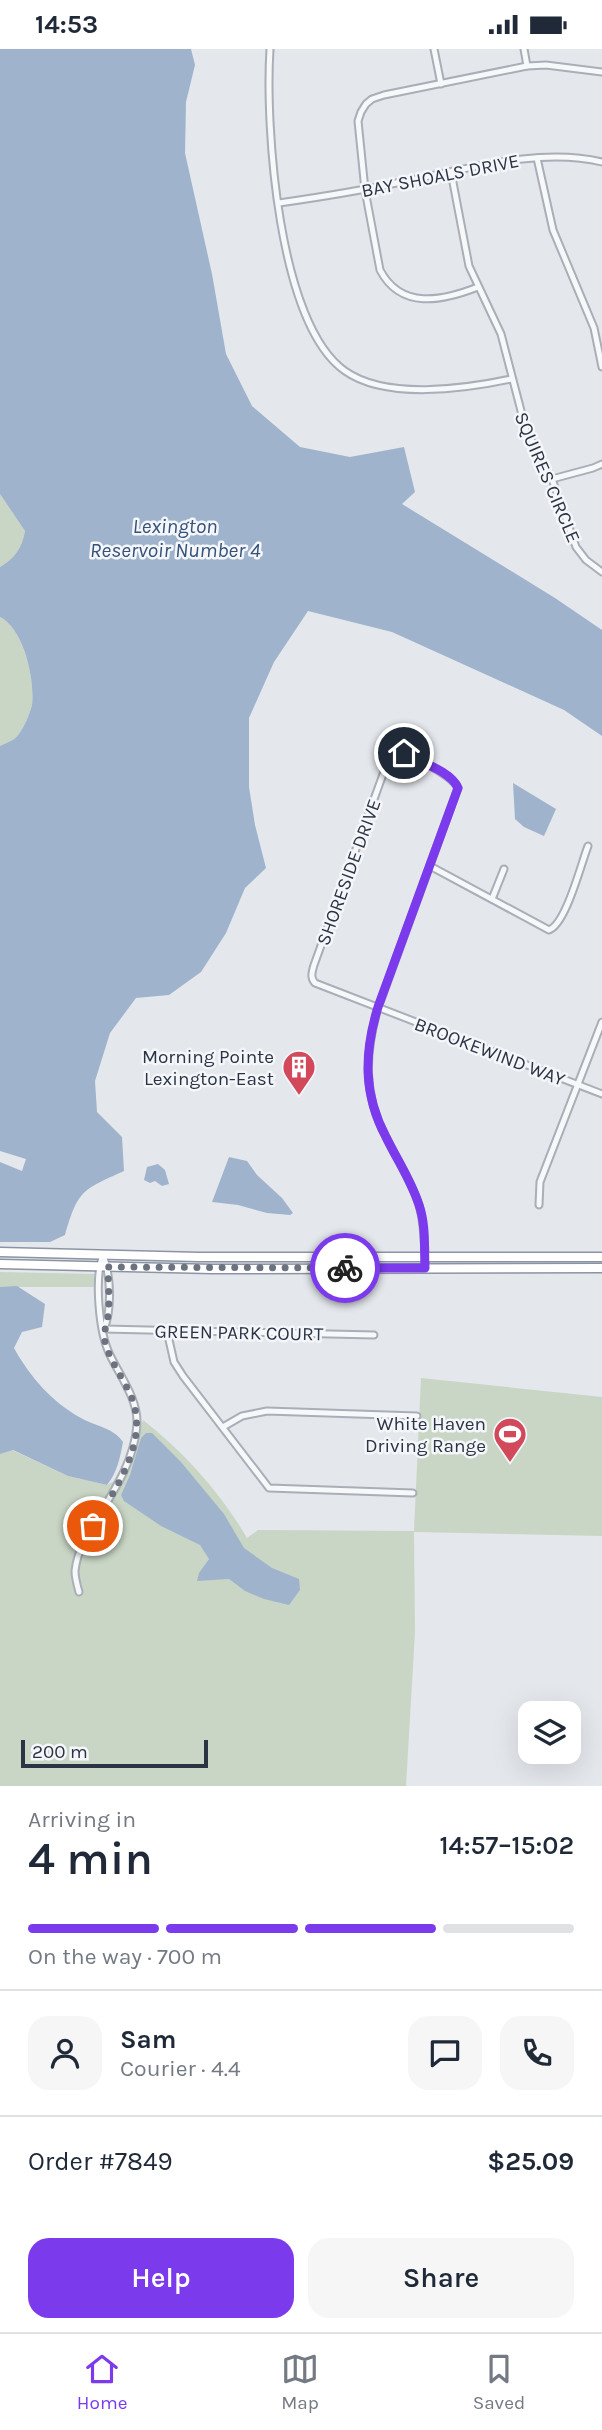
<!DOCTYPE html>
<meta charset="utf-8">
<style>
:root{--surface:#fff;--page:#f6f6f7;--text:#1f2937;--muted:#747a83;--line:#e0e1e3;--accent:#7c3aed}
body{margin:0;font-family:Karla,sans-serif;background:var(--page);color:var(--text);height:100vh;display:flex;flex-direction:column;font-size:26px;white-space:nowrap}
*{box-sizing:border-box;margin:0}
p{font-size:23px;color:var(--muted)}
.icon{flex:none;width:38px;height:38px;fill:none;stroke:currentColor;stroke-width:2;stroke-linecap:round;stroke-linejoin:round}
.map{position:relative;height:1737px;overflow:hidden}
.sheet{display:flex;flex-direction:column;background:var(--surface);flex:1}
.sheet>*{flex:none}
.fabs{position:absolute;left:518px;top:1652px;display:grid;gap:14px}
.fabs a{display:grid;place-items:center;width:63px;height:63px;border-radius:14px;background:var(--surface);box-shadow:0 7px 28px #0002;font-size:35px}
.scale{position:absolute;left:21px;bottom:18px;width:187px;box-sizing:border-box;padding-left:7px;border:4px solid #2b3445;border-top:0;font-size:19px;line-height:24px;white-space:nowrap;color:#2b3445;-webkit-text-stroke:5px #f4f6f9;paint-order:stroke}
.pin{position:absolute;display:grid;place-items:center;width:60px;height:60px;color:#fff;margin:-30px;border:4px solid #fff;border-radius:50%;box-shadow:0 2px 7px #0007}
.courier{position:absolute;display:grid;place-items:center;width:70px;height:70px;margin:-35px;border:5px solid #7c3aed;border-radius:50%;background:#fff;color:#222;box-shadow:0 2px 9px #0007}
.summary em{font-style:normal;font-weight:600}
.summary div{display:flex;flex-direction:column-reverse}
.summary{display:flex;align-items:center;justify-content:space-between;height:119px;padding:0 28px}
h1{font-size:46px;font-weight:600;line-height:52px}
.bar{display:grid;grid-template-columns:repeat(4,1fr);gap:10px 7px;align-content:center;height:84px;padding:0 28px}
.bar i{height:9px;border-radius:5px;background:var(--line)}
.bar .current{background:var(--accent)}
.bar p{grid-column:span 4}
.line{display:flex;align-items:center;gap:18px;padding:0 28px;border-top:2px solid var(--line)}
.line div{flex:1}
.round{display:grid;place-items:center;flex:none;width:74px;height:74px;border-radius:21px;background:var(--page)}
.button{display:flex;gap:14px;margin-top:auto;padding:14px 28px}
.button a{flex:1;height:80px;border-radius:21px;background:var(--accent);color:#fff;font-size:28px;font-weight:600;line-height:80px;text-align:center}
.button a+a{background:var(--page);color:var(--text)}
.status{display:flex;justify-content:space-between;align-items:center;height:49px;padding:0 35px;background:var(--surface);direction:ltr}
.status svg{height:19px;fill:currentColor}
.menu{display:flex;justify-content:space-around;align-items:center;height:98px;border-top:2px solid var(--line);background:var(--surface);font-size:19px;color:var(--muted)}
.menu a{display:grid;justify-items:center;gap:4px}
.menu .current{color:var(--accent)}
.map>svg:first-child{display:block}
.green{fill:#c9d6c5}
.water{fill:#9fb4cc}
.pier{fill:#e4e7ec}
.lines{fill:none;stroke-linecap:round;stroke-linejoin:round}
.minor-casing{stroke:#a9aeb7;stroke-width:9}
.trunk-casing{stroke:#8b94a3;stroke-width:11}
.minor{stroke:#f7f8fa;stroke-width:5}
.trunk{stroke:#fff;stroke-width:8}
.done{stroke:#6c737f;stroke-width:7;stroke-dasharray:0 12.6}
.route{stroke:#7c3aed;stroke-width:9}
.labels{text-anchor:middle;stroke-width:5;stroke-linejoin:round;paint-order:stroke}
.street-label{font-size:19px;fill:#2b3445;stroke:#f4f6f9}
.poi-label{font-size:19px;fill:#2b3445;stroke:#f4f6f9;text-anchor:end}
.water-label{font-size:21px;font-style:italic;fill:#34527a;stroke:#f4f6f9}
</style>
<div class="status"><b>14:53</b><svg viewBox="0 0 49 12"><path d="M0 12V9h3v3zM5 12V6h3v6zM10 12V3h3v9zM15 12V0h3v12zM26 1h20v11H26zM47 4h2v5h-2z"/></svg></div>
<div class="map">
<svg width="602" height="1737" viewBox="0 0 602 1737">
<rect width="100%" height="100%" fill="#e4e7ec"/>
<g class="green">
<path d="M 0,445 L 25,482 C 22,499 15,509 0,518 Z"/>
<path d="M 0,568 C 24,580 35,632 32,656 C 30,664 24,679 18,686 C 15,691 6,694 0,697 Z"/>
<polygon points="0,1223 94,1225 95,1238 0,1238"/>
<path d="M 421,1329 L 602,1348 L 602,1487 L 414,1483 L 415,1583 L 406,1737 L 0,1737 L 0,1405 L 12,1401 L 68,1427 L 107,1436 L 125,1426 L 130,1415 L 143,1371 C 185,1404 220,1443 247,1489 L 258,1481 L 414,1482 Z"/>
</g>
<g class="water">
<path d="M 0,0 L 191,0 L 195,16 L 186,53 L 185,104 L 212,225 L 226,305 L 252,357 L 300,398 L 350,408 L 404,398 L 415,443 L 402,455 L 555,549 L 602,581 L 602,687 L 564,661 L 392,583 L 308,562 L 274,613 L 249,669 L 249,738 L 255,776 L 266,819 L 245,839 L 226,884 L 201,923 L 169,946 L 136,949 L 110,984 L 95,1032 L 97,1063 L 122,1088 L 124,1122 C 82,1141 78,1141 65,1186 L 50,1193 L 0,1193 L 0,697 C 6,694 15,691 18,686 C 24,679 30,664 32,656 C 35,631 24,580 0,568 L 0,518 C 15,509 22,499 25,482 L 0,445 Z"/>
<polygon points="513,734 556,760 544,787 524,778 515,770"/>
<polygon points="229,1108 247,1112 257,1126 282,1149 293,1164 290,1166 267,1164 238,1156 212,1153"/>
<polygon points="158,1115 165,1121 169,1135 162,1137 155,1132 150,1134 144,1131 147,1118"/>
<path d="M 17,1237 L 45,1255 L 42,1278 L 22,1283 L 14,1299 C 30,1328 52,1353 81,1369 C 95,1377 114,1379 123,1393 C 120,1409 117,1424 107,1436 L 68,1427 L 13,1401 L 0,1405 L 0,1238 Z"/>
<polygon points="146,1384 152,1384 181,1413 224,1465 244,1499 272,1519 299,1530 300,1541 289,1556 264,1550 245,1542 229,1530 197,1532 199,1524 209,1510 200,1496 161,1477 124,1452 121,1446 130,1426 141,1389"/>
</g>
<polygon class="pier" points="0,1102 26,1110 22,1122 0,1113"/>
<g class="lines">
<defs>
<g id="minor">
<path d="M 270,0 C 265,77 278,275 345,322 C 386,351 464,340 511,330"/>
<polyline points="434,0 441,35"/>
<polyline points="524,0 527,17"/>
<polyline points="537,109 553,181 594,279 602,318"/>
<polyline points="451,123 469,217 501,285 526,381 552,430 576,498 586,511 602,523"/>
<path d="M 279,154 C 321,148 364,141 406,132 C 468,120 540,98 602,113"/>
<path d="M 478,238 C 442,252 401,261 380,221 L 365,141 L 358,72 L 361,63 L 366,55 L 372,50 L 384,46 L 527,17 L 546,16 L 602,23"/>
<polyline points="552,430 593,419 602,415"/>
<path d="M 430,817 L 549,881 C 566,875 581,815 588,797"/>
<polyline points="492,850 504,820"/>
<polyline points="539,1156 540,1133 602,973"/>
<path d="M 103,1206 C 111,1227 112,1260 104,1280"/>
<path d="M 426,1219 C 424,1198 425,1176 419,1156 C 411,1131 397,1110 386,1088 C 363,1045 365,1004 378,959 L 458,739 C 453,727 407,702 394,704 L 386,717 L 314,916 C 312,923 310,929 315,934 C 411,971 506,1008 602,1045"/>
<polyline points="104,1280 374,1286"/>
<polyline points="167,1282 174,1313 183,1327 269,1439 413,1444"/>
<polyline points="223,1378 242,1367 267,1362 417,1367"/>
<path d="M 79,1543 C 77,1536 75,1529 75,1522 C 77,1502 88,1484 98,1468 C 116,1439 135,1409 137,1375 C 138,1350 120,1327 110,1306 C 99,1284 94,1229 103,1206"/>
</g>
<g id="trunk">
<polyline points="0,1203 199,1208 602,1208"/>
<polyline points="0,1215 212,1220 602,1219"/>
</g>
</defs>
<use href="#minor" class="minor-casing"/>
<use href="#trunk" class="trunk-casing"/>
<use href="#minor" class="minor"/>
<use href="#trunk" class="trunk"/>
</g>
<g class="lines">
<path class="done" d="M 93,1477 C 116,1439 150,1392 131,1347 C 123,1329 110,1312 105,1293 C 103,1282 107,1276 108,1267 C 110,1251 108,1234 108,1218 L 345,1219"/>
<path class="route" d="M 345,1219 L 425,1219 C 424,1198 426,1176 419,1156 C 411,1131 397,1111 386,1088 C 363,1045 364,1004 378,958 L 458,739 C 451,722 420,713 404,704"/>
</g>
<defs>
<symbol id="building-pin" viewBox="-11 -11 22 30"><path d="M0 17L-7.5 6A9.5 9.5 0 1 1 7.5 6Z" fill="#d1495b" stroke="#f4f6f9"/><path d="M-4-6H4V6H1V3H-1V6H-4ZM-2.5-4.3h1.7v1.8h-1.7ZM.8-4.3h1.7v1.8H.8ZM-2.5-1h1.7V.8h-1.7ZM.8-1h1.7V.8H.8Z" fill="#fff"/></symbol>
<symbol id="stadium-pin" viewBox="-11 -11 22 30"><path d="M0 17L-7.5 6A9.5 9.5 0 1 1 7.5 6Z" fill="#d1495b" stroke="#f4f6f9"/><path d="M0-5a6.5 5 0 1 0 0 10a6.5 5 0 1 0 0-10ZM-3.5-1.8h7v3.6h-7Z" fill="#fff"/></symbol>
</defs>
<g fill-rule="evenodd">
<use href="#building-pin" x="280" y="999" width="38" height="52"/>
<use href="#stadium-pin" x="491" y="1366" width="38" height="52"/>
</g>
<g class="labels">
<g class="street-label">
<text transform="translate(440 126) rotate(-11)" y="7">BAY SHOALS DRIVE</text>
<text transform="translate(548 428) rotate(67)" y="7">SQUIRES CIRCLE</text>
<text transform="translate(348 823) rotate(-70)" y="7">SHORESIDE DRIVE</text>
<text transform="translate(490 1002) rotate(21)" y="7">BROOKEWIND WAY</text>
<text transform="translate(239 1283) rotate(1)" y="7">GREEN PARK COURT</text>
</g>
<g class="poi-label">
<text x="274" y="1014">Morning Pointe<tspan x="274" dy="22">Lexington-East</tspan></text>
<text x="486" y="1381">White Haven<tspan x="486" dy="22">Driving Range</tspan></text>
</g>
<g class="water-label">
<text x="175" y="484">Lexington<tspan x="175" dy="24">Reservoir Number 4</tspan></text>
</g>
</g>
</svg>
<div class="fabs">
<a><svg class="icon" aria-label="layers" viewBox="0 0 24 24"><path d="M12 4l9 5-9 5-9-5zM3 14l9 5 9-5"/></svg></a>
</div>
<div class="scale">200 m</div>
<div class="pin" style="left:93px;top:1477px;background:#ea580c"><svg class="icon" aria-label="bag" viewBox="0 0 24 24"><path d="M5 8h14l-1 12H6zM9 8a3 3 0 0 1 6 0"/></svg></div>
<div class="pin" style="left:404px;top:704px;background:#1f2937"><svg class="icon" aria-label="home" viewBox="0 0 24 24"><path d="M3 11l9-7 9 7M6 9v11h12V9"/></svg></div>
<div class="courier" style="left:345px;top:1219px"><svg class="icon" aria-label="bike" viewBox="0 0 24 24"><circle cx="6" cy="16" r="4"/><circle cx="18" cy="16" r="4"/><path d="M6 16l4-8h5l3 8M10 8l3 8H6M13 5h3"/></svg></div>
</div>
<section class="sheet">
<div class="summary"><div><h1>4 min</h1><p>Arriving in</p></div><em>14:57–15:02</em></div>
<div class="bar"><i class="current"></i><i class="current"></i><i class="current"></i><i></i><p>On the way · 700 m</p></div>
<div class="line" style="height:126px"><a class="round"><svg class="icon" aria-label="person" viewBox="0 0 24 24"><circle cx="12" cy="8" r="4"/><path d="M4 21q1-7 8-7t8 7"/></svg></a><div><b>Sam</b><p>Courier · 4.4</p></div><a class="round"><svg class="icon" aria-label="chat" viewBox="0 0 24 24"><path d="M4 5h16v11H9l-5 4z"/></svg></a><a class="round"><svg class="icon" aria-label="phone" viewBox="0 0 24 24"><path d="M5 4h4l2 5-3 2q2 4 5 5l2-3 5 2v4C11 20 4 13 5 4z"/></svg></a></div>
<div class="line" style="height:91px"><div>Order #7849</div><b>$25.09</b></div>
<div class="button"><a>Help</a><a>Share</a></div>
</section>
<nav class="menu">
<a class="current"><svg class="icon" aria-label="home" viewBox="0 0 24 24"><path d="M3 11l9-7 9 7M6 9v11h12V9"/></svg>Home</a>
<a><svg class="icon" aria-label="map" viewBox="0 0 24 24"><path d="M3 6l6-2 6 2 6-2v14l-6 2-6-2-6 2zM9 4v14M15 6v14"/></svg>Map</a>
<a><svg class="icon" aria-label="saved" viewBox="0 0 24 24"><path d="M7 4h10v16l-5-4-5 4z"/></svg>Saved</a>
</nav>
